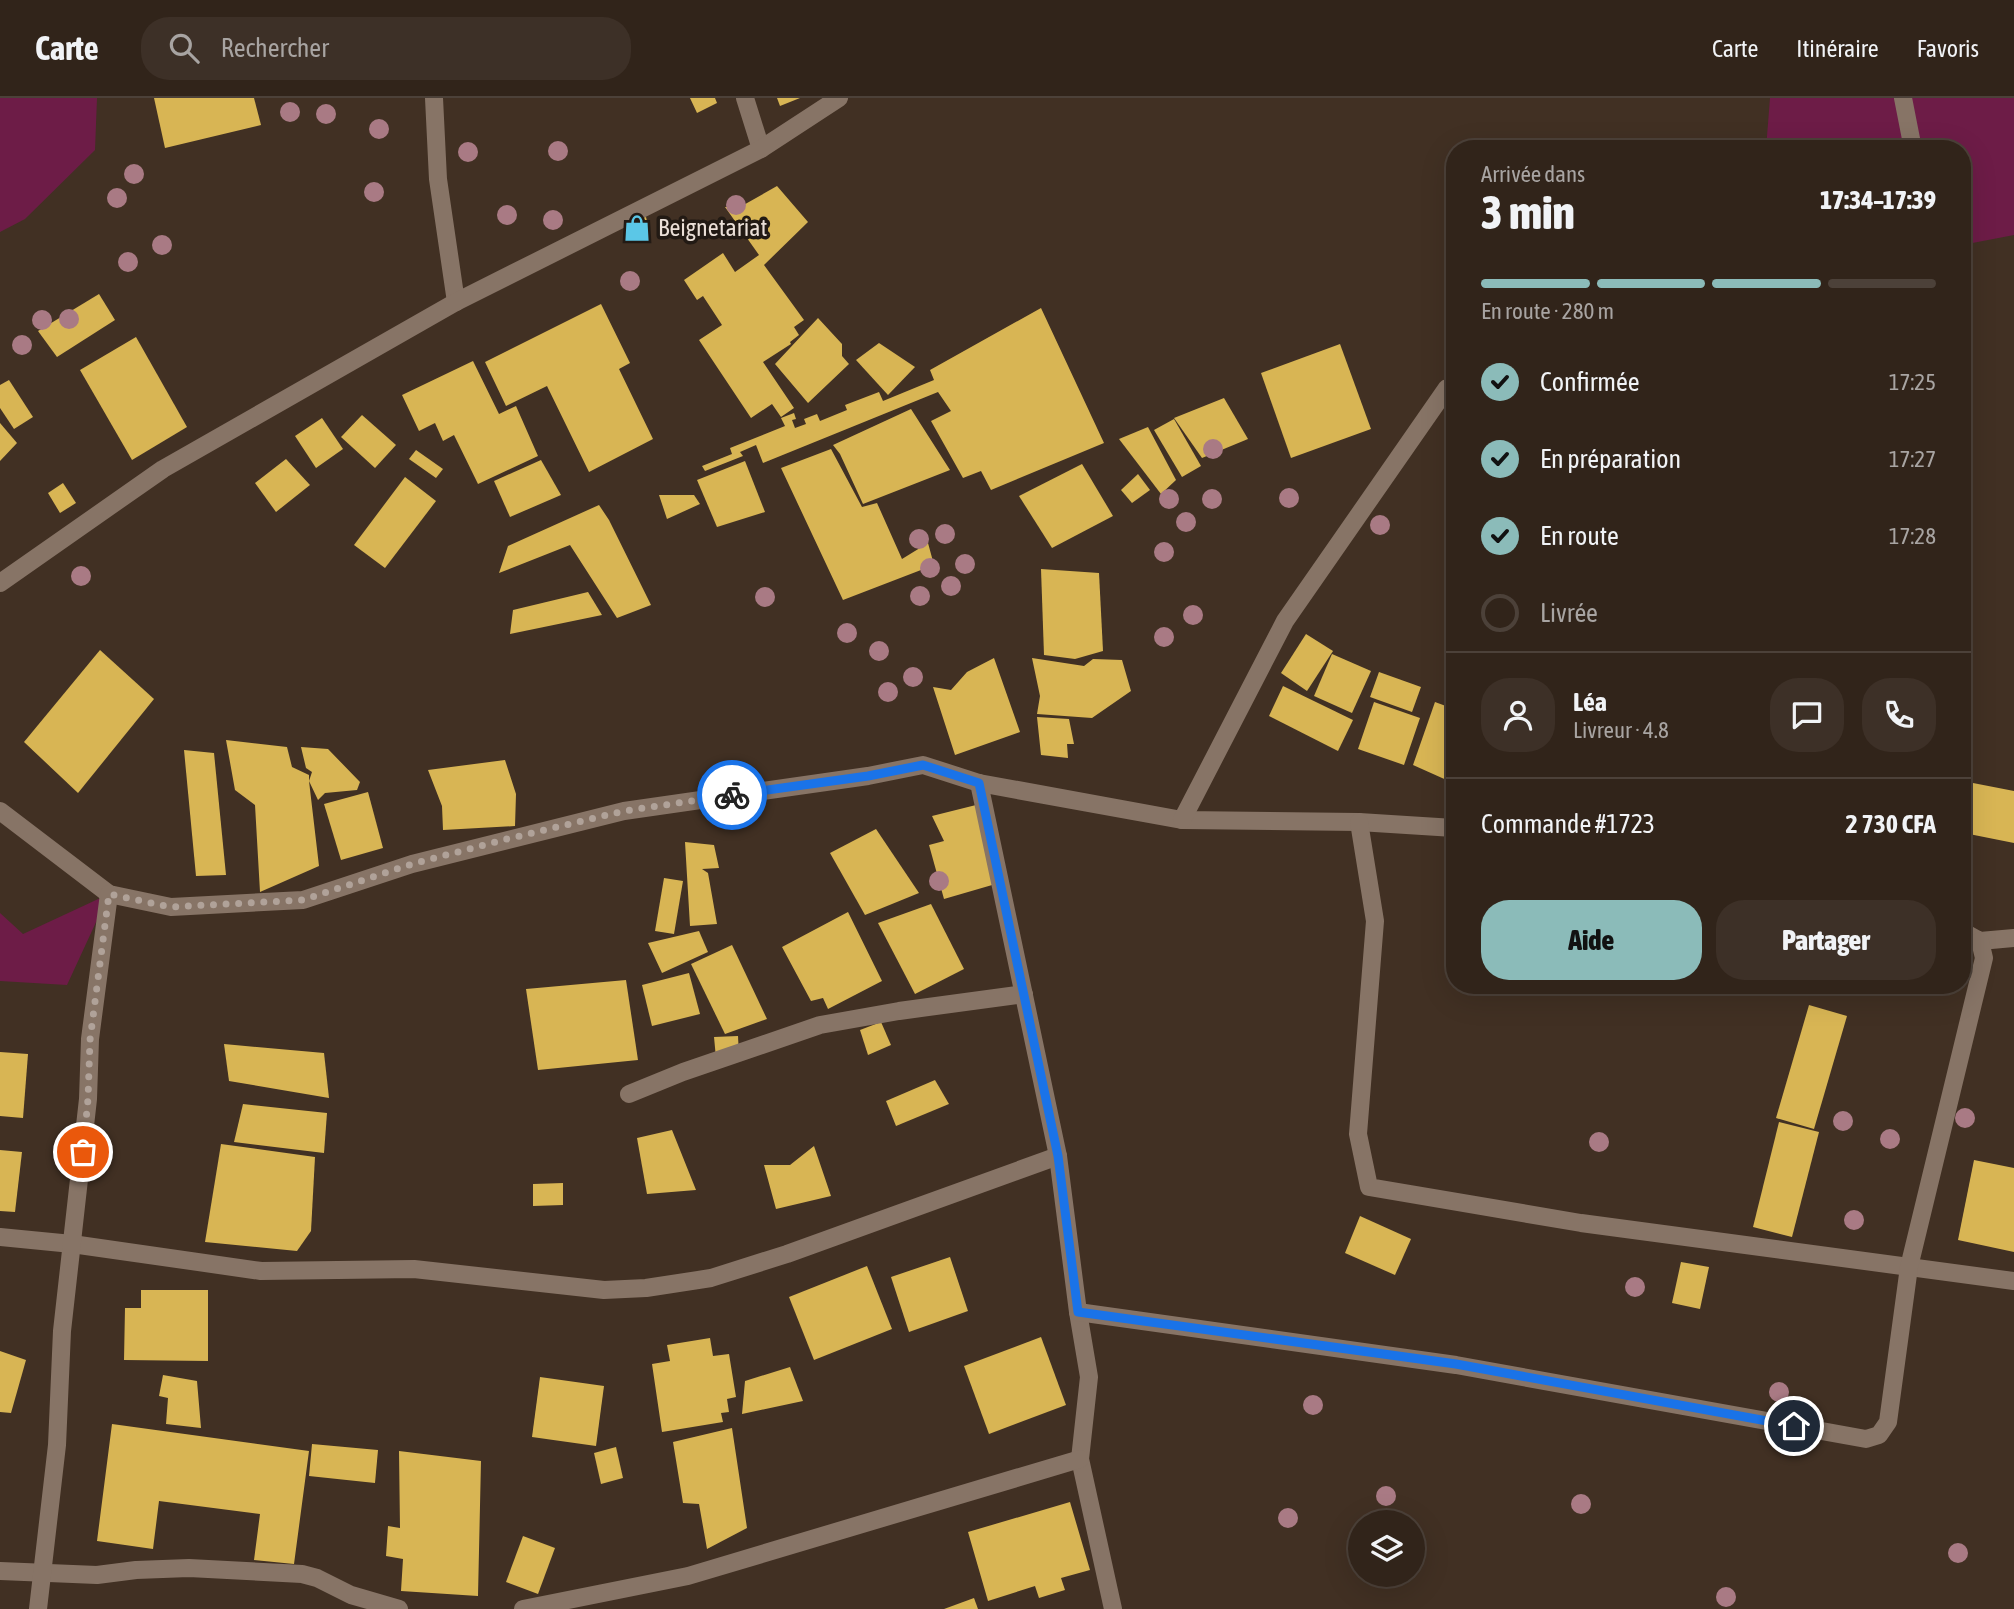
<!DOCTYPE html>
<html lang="fr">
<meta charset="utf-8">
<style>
:root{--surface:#31241a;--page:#3d3027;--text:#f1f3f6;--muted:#a8a4a2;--line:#4c4139;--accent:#8bbbb9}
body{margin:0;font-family:"Asap Condensed",sans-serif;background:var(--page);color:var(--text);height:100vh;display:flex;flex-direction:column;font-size:26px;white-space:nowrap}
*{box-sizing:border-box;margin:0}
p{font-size:23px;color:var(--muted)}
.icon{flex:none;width:38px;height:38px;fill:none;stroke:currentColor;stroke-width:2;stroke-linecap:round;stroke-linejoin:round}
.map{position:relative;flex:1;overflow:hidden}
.panel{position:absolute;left:1446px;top:42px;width:525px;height:854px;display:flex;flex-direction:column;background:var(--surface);border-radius:28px;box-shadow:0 7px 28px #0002,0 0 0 2px var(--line)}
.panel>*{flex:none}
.controls{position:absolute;left:1348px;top:1412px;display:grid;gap:14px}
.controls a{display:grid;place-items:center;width:77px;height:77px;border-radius:50%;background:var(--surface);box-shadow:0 7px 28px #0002,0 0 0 2px var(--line);font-size:35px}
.pin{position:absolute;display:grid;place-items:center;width:60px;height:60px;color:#fff;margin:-30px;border:4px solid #fff;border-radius:50%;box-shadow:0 2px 7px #0007}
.courier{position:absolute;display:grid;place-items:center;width:70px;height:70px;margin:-35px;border:5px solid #1a73e8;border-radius:50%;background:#fff;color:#222;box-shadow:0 2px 9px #0007}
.summary em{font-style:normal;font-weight:800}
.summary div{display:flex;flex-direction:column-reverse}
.summary{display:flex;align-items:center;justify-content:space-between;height:119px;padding:0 35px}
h1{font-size:46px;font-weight:800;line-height:52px}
.bar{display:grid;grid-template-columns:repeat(4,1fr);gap:10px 7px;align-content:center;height:84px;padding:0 35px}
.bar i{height:9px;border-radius:5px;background:var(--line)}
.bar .on{background:var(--accent)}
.bar p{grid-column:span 4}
.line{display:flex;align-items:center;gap:18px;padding:0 35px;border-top:2px solid var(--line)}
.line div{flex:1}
.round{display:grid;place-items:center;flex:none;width:74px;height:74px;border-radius:28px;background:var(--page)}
ol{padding:0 35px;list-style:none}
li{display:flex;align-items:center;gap:21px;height:77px}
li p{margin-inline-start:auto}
li .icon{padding:7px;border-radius:50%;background:var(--accent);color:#111;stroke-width:4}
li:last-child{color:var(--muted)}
li i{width:38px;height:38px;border:4px solid var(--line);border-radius:50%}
.primary-button{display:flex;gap:14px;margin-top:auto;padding:14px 35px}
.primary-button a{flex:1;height:80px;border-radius:28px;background:var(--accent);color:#111;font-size:28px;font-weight:800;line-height:80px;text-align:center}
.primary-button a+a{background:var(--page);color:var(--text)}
header{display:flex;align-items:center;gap:42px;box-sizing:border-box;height:98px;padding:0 35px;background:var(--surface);border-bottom:2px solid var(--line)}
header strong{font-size:33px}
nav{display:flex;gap:38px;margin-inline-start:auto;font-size:24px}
.search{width:490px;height:63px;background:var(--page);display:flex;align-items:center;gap:18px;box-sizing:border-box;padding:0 24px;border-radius:28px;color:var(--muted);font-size:26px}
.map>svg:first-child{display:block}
.grass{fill:#6d1c47}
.building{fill:#d8b554}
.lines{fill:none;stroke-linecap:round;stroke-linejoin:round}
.minor{stroke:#877466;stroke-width:18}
.tree{fill:#a97a84}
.done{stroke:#b0a299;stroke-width:7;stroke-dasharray:0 12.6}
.route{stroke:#1a73e8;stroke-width:9}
.labels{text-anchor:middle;stroke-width:7;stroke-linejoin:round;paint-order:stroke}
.poi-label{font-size:24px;fill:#ebe0d8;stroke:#221a14;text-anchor:start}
</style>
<header>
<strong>Carte</strong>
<div class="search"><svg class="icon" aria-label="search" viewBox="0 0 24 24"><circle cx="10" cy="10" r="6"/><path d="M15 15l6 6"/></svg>Rechercher</div>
<nav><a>Carte</a><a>Itinéraire</a><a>Favoris</a></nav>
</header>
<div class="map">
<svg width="2014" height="1511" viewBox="0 0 2014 1511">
<rect width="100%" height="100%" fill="#413023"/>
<g class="grass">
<polygon points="0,0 97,0 95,52 25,121 0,134"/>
<polygon points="1770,0 2014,0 2014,137 1962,147 1962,51 1766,51"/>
<polygon points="109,796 67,887 0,883 0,815 23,836"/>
</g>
<g class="building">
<polygon points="154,0 254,0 261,27 165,50"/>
<polygon points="690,0 715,0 717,5 697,15"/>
<polygon points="777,0 800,0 780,8"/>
<polygon points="1876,43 1876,51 1838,51 1838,49"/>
<polygon points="777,88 808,124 764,167 804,222 794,229 799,237 790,244 791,246 763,264 794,310 781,319 772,306 751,320 699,242 722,227 703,198 697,202 684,182 723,155 735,174 759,157 725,109 740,109"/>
<polygon points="646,119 650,137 630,143 625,125"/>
<polygon points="99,196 115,222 57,259 38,233"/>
<polygon points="601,206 630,265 619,271 653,341 589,374 547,288 506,308 485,264"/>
<polygon points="1041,210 1104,345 991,392 981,373 963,380 931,323 951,313 938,294 763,365 756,347 740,354 743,358 705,373 702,368 732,356 730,350 785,328 781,320 794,315 796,321 792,322 795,330 806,326 804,321 817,316 820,323 847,312 845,307 879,294 883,303 934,282 930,272"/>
<polygon points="818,220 842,246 842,258 849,266 808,305 775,266"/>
<polygon points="136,239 187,329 132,362 80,272"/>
<polygon points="879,245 915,269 888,297 856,262"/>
<polygon points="1340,246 1371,331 1291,360 1261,275"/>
<polygon points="473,263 499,316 516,308 538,358 478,386 454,337 443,343 435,325 419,333 402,297"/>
<polygon points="9,282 33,319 14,331 0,310 0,287"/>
<polygon points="1224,300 1248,341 1202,360 1174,320"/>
<polygon points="911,311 950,372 863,406 840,356 833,347"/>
<polygon points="362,317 396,347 375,370 341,339"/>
<polygon points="322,320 343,351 316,370 295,338"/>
<polygon points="1174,321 1201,368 1182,379 1154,332"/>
<polygon points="0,325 17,345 0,363"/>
<polygon points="1148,329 1176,382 1161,396 1119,341"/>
<polygon points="831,351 862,409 877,405 902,461 928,445 934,467 843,502 781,370"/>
<polygon points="416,352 443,371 436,380 409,361"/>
<polygon points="286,361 310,387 276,414 255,385"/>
<polygon points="541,362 561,397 510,419 494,383"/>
<polygon points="745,363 765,414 717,429 697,382"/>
<polygon points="1082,366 1113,418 1052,450 1019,398"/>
<polygon points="1138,376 1150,392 1132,405 1121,392"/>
<polygon points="405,379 436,403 385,470 354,447"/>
<polygon points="63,385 76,405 60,415 48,395"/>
<polygon points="659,397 694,397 700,406 667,421"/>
<polygon points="599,407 609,422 651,507 617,520 570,447 499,475 508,448"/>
<polygon points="1041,471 1099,475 1103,553 1075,561 1044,557"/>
<polygon points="588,494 602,517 510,536 513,512"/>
<polygon points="1454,512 1454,532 1447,529"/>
<polygon points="1306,536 1333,553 1307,593 1281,575"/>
<polygon points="100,552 154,601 78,695 24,644"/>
<polygon points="1332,556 1371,573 1352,615 1314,598"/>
<polygon points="994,560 1020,634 955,657 933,589 951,592 967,574"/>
<polygon points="1032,560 1084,568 1093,561 1122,562 1131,593 1092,620 1037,616 1040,598"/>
<polygon points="1379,574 1421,589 1412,614 1370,599"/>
<polygon points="1283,588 1353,622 1338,653 1269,618"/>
<polygon points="1374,604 1420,620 1404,667 1358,651"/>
<polygon points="1435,604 1454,611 1454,675 1451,684 1413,667"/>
<polygon points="1037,619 1069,621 1074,646 1067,646 1068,660 1041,657"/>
<polygon points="226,642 287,649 292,669 309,677 309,683 312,674 306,670 301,649 328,651 360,684 357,692 325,695 318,702 309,683 319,768 260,794 255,707 235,692"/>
<polygon points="184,652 214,655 226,777 196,778"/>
<polygon points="505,662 516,696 515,728 443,732 442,708 428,672"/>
<polygon points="1973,685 2014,693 2014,745 1964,735"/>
<polygon points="368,694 383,750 341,762 324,706"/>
<polygon points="976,707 999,785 944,801 929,747 944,743 932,718"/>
<polygon points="876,731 919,795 865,817 830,755"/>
<polygon points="685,744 714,747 719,770 702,771 708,775 717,826 690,828"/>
<polygon points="664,780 683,783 674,836 655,833"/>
<polygon points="931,806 964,871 915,896 878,825"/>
<polygon points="848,814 882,883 828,911 823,900 811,903 782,849"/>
<polygon points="699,833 708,854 662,875 648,845"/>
<polygon points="732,847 767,921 725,936 691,866"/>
<polygon points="689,875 700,916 652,928 642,887"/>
<polygon points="626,882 638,962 538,972 526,891"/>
<polygon points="1809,907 1847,918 1814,1031 1776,1020"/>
<polygon points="881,924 891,947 868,957 860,932"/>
<polygon points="738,938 739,958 716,960 714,939"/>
<polygon points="224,946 324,955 329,1000 229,983"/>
<polygon points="0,954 28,956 23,1020 0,1018"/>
<polygon points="935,982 949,1006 896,1028 886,1003"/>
<polygon points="243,1006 327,1015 324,1055 234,1044"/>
<polygon points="1779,1024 1819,1034 1792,1139 1753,1129"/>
<polygon points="672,1032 696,1092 647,1096 637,1040"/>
<polygon points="221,1046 315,1059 311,1133 297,1153 205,1144"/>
<polygon points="814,1048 831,1098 776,1111 764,1067 790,1067"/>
<polygon points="0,1052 22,1054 15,1114 0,1113"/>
<polygon points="1974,1062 2014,1070 2014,1154 1958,1142"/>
<polygon points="563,1085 563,1107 533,1108 533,1086"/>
<polygon points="1360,1118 1411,1141 1395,1177 1345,1155"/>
<polygon points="950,1159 968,1213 909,1234 891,1179"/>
<polygon points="1681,1164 1709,1169 1700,1211 1672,1205"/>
<polygon points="867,1168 892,1231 814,1262 789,1199"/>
<polygon points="141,1192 208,1192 208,1263 124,1262 125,1210 141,1210"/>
<polygon points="1041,1239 1066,1307 989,1336 964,1268"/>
<polygon points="710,1240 713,1258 729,1256 736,1299 727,1301 729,1314 721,1315 723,1324 662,1334 652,1266 670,1263 667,1247"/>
<polygon points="0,1253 26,1262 11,1315 0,1314"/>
<polygon points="790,1269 803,1303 742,1316 745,1283"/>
<polygon points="163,1277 197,1283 201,1330 166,1326 168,1300 159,1298"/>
<polygon points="540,1279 604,1288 596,1348 532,1339"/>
<polygon points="112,1326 309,1353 294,1466 254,1462 260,1416 159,1403 153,1451 97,1443"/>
<polygon points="732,1330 747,1430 707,1451 699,1406 683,1405 673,1344"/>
<polygon points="312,1346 378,1352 375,1385 309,1378"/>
<polygon points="616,1349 623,1380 601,1386 594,1355"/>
<polygon points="399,1353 481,1363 478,1498 401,1493 403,1461 386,1458 388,1428 400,1430"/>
<polygon points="1070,1404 1090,1472 1061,1480 1065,1492 1039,1500 1035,1488 988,1503 968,1434"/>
<polygon points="523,1438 555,1450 538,1496 506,1484"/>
<polygon points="974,1500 978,1511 944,1511"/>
</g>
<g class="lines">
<g class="minor">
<polyline points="434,0 438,81 456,204"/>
<polyline points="745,0 761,51"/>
<polyline points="1903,0 1913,51"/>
<polyline points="0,485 163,371 456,204 761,51 839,0"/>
<polyline points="979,685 1058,1058 1078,1214 1089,1279 1080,1361 1113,1511"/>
<polyline points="0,713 109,796 171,809 303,802 412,766 624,713 868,678 923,667 979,685 1182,722 1359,724 1454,730"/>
<polyline points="1182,722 1285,523 1447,290"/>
<polyline points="1359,724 1375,823 1358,1036 1369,1089 1581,1125 2014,1183"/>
<polyline points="1962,833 1980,843 2014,840"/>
<polyline points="629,996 683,974 820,927 899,913 1024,896"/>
<polyline points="0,1139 72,1146 261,1173 414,1171 604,1192 646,1190 711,1180 787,1156 1058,1058"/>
<polyline points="1078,1214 1456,1267 1866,1341 1879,1337 1888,1324 1909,1169 1984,860 1980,843"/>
<polyline points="0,1473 97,1477 136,1472 189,1470 302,1476 317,1480 351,1497 399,1511"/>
<polyline points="38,1511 57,1347 62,1233 88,1001 90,941 109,796"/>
<polyline points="523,1511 688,1478 1080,1361"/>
</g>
</g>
<g class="tree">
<circle cx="290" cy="14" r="10"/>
<circle cx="326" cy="16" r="10"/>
<circle cx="379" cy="31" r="10"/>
<circle cx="558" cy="53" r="10"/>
<circle cx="468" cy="54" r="10"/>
<circle cx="134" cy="76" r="10"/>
<circle cx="374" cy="94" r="10"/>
<circle cx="117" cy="100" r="10"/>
<circle cx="736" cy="107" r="10"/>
<circle cx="507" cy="117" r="10"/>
<circle cx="553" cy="122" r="10"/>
<circle cx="162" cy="147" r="10"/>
<circle cx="128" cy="164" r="10"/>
<circle cx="630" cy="183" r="10"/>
<circle cx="69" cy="221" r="10"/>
<circle cx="42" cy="222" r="10"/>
<circle cx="22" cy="247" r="10"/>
<circle cx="1213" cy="351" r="10"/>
<circle cx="1289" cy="400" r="10"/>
<circle cx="1169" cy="401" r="10"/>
<circle cx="1212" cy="401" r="10"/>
<circle cx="1186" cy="424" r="10"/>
<circle cx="1380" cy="427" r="10"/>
<circle cx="945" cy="436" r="10"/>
<circle cx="919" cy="441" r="10"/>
<circle cx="1164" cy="454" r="10"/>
<circle cx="965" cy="466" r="10"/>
<circle cx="930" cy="470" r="10"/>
<circle cx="81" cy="478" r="10"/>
<circle cx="951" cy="488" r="10"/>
<circle cx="920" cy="498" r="10"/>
<circle cx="765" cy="499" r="10"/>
<circle cx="1193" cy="517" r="10"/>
<circle cx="847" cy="535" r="10"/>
<circle cx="1164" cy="539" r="10"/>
<circle cx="879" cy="553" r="10"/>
<circle cx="913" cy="579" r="10"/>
<circle cx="888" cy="594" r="10"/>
<circle cx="939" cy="783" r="10"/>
<circle cx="1965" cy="1020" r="10"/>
<circle cx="1843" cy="1023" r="10"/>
<circle cx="1890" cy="1041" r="10"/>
<circle cx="1599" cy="1044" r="10"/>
<circle cx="1854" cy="1122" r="10"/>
<circle cx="1635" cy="1189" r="10"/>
<circle cx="1779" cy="1294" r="10"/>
<circle cx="1313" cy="1307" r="10"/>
<circle cx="1386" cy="1398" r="10"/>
<circle cx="1581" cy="1406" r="10"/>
<circle cx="1288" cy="1420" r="10"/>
<circle cx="1958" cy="1455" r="10"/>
<circle cx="1726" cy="1499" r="10"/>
</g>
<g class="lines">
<polyline class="done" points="83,1054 88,1001 90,942 109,796 170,809 303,802 412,766 507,741 624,713 732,697"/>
<polyline class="route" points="732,697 868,678 923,667 979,685 1058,1058 1078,1214 1456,1266 1794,1328"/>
</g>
<defs>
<symbol id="shop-bare" viewBox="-9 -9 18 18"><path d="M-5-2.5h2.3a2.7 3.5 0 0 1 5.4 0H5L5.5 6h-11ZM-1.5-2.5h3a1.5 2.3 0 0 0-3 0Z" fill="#5bc7e7" stroke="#221a14" stroke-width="2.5" paint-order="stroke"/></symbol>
</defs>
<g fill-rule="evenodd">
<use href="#shop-bare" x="618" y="111" width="38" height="38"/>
</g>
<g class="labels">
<g class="poi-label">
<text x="658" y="138">Beignetariat</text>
</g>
</g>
</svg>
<div class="controls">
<a><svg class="icon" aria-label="layers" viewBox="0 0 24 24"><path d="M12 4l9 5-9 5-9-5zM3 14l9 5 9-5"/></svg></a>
</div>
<div class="pin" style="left:83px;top:1054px;background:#ea580c"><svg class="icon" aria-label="bag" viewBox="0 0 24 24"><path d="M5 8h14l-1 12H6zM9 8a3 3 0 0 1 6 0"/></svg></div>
<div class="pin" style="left:1794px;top:1328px;background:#1f2937"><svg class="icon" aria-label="home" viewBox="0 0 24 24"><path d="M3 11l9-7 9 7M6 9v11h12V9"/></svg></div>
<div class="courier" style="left:732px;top:697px"><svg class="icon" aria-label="bike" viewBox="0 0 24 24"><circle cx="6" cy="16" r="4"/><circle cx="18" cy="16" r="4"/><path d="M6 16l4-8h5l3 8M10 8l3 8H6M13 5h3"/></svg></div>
<section class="panel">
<div class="summary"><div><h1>3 min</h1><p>Arrivée dans</p></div><em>17:34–17:39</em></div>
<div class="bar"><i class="on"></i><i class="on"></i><i class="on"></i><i></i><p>En route · 280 m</p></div>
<ol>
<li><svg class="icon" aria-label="check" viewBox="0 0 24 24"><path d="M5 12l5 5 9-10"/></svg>Confirmée<p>17:25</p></li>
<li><svg class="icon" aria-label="check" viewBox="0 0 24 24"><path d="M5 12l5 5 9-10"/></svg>En préparation<p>17:27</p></li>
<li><svg class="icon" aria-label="check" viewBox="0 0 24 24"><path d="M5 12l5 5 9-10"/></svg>En route<p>17:28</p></li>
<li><i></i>Livrée</li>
</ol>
<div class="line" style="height:126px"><a class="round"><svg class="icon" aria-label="person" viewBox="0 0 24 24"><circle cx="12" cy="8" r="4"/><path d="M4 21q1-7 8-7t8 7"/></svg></a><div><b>Léa</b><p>Livreur · 4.8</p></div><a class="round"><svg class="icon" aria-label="chat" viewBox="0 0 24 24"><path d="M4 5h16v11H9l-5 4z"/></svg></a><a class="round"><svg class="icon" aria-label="phone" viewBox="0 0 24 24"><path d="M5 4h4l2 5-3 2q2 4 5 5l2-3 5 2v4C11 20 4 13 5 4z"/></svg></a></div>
<div class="line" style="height:91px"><div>Commande #1723</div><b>2 730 CFA</b></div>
<div class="primary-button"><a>Aide</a><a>Partager</a></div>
</section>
</div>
